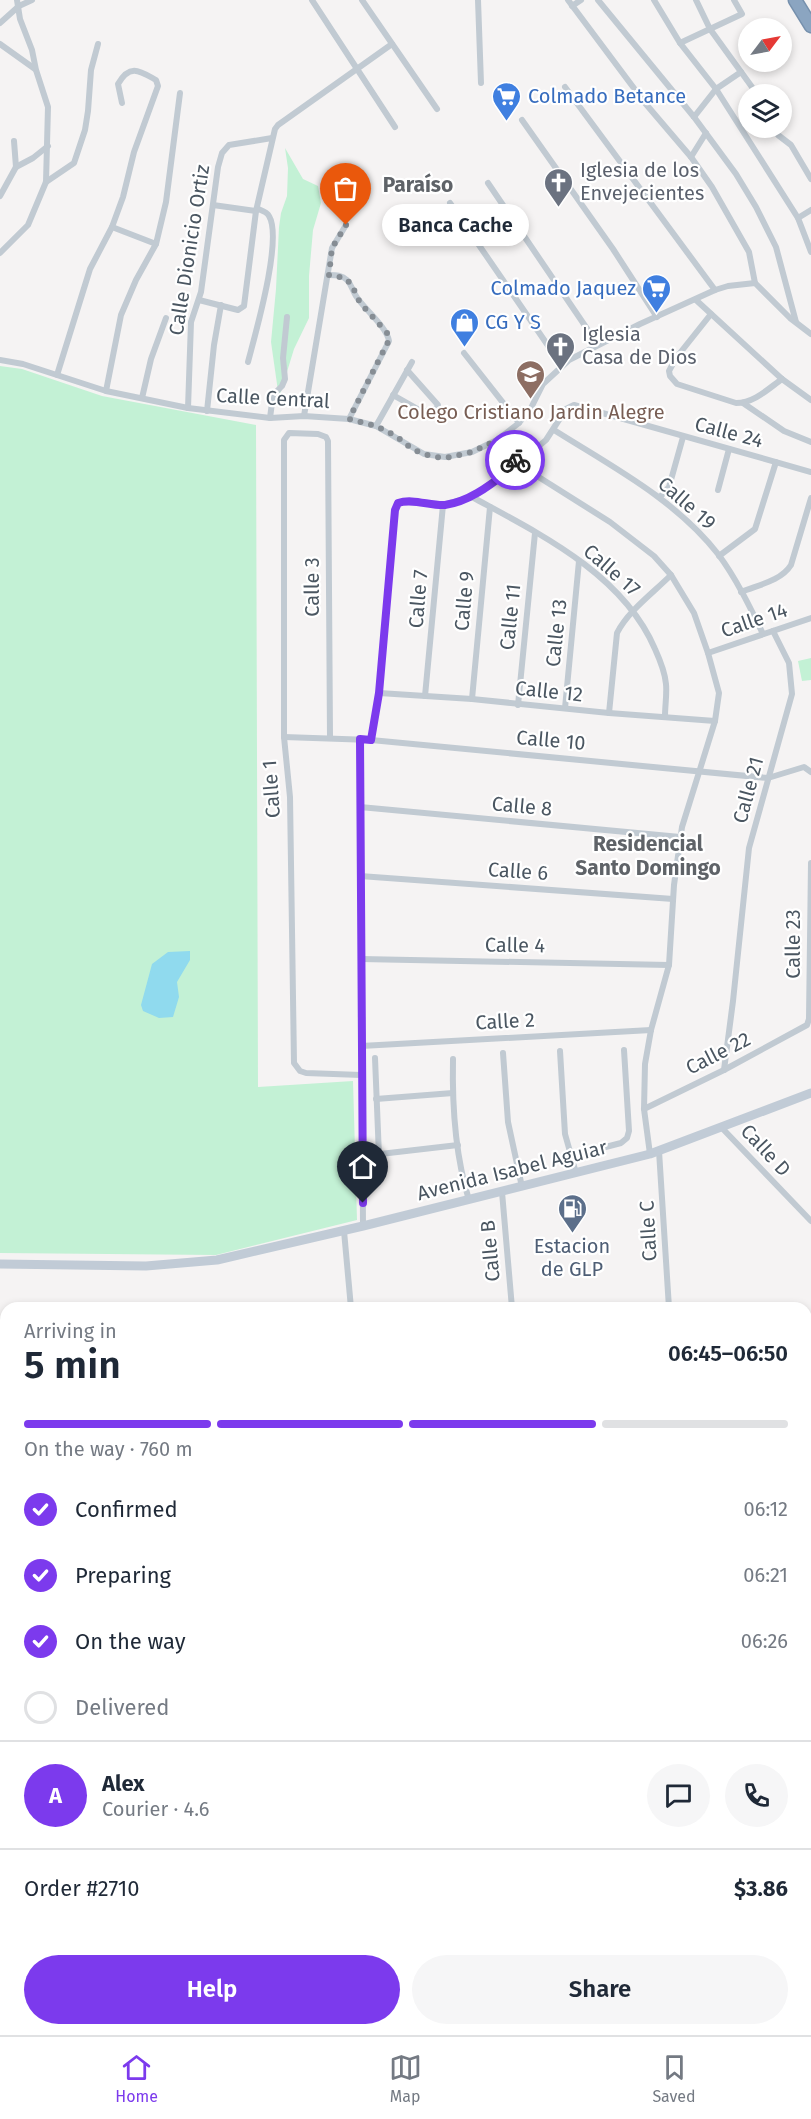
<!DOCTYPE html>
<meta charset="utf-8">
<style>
:root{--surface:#fff;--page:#f6f6f7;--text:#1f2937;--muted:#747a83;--line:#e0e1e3;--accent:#7c3aed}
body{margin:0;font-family:"Fira Sans",sans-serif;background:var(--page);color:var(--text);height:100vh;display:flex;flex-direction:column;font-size:22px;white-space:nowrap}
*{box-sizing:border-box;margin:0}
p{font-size:20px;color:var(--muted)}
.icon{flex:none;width:33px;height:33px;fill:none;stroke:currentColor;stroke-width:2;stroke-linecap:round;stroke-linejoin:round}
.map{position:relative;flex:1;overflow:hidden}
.sheet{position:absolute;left:0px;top:1302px;width:812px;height:734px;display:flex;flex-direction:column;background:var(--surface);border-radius:18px 18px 0 0;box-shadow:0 3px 9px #0003}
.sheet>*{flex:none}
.needle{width:39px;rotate:58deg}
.fabs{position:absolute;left:738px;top:18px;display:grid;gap:12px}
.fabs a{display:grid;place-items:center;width:54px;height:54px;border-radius:50%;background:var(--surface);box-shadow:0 3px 9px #0003;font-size:30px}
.pin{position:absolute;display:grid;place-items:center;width:51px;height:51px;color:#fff;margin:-62px -26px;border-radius:50% 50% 50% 0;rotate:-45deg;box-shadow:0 0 6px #0007}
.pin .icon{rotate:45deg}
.courier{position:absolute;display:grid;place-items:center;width:60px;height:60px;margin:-30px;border:4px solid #7c3aed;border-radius:50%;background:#fff;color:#222;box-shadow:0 2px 8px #0007}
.bubble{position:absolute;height:42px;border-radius:21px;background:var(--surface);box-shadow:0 3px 9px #0003;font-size:20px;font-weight:600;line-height:42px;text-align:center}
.head em{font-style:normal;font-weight:600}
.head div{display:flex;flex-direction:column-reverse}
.head{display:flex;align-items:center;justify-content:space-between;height:102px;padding:0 24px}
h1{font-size:39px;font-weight:600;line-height:45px}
.bar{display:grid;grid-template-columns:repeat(4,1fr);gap:9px 6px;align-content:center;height:72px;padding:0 24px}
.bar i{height:8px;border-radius:4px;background:var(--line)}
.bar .active{background:var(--accent)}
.bar p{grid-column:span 4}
.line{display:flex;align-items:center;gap:15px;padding:0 24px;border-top:2px solid var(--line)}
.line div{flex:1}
.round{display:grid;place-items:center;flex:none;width:63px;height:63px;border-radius:32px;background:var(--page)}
ol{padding:0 24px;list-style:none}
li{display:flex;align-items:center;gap:18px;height:66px}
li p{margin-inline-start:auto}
li .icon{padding:6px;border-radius:50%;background:var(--accent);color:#fff;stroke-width:4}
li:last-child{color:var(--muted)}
li i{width:33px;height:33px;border:3px solid var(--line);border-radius:50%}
.button{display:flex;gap:12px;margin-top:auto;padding:12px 24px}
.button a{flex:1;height:69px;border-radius:36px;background:var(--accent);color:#fff;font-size:24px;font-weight:600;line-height:69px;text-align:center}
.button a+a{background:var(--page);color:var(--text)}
.tab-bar{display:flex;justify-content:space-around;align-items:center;height:84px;border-top:2px solid var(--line);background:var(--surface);font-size:16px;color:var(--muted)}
.tab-bar a{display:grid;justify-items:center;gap:3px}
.tab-bar .active{color:var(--accent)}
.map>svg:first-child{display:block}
.green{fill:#c3f1d5}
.water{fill:#90daee}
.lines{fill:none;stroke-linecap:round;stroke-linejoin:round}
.motorway-casing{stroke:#7690ad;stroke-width:15}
.minor{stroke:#c1cad2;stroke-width:6}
.tertiary{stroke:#c1cad2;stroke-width:8}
.secondary{stroke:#c1cbd6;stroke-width:9}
.primary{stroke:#b3c2d1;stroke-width:10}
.motorway{stroke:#8ba5c1;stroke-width:12}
.done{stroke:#868d94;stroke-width:6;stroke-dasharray:0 10.8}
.route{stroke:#7c3aed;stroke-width:8}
.labels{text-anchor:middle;stroke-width:4.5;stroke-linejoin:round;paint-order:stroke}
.shop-label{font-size:20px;fill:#366cbe;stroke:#fff;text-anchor:start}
.worship-label{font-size:20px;fill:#5b616d;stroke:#fff;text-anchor:start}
.street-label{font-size:20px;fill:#4a5661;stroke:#fff}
.education-label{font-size:20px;fill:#785e54;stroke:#fff}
.service-label{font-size:20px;fill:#4e5e75;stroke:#fff}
.neighbourhood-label{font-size:21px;font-weight:bold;fill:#5f6368;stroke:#fff}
</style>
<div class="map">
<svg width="811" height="2035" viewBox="0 0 811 2035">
<rect width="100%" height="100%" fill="#f5f3f3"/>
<g class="green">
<polygon points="285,148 303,179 318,186 321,203 313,230 309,276 309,318 294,349 279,398 271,342 276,289 279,227 281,213 287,196 288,168"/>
<polygon points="0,366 22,369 102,396 256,425 258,1087 353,1081 357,1220 216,1255 0,1253"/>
<polygon points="811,658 811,680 802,681 798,661"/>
<polygon points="0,1697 6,1698 6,1744 0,1736"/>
<polygon points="0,1764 6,1772 6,2030 207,2030 211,2035 0,2035"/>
<rect x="806" y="1840" width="5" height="36"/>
<polygon points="260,2030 359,2030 357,2035 263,2035"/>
<polygon points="586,2030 611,2030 607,2035 580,2035"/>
</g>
<polygon class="water" points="190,951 190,960 177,982 179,997 173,1017 159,1018 143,1011 141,1005 152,964 168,952"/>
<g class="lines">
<defs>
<polyline id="motorway" points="795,0 811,26"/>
</defs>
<use href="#motorway" class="motorway-casing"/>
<g class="minor">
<polyline points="312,0 395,127"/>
<polyline points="362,0 437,109"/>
<polyline points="478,0 481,83"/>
<polyline points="568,0 645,103 691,157 712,187 749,252 755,283"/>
<polyline points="598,0 694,117 736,174 756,207 776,247 796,322"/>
<polyline points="654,0 680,43 716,89 798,218 811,252"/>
<polyline points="696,0 710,29 757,94"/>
<polyline points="572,6 581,0"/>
<polyline points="0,23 19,6 32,0"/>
<polyline points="680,43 742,14 734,0"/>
<polyline points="0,44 35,69"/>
<polyline points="565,87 715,290"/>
<polyline points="694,117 716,89 741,72"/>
<polyline points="522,120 613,249 657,317"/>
<polyline points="773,128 778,135 791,145 811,179"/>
<polyline points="691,157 706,133"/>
<polyline points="16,167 33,158 48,146"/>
<polyline points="46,182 74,163 85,130 88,111 91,70 98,44"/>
<polyline points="488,183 594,339 594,346"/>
<polyline points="0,196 16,167 14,141"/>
<polyline points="450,203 562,366"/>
<polyline points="213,205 256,211"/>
<polyline points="798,218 811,210"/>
<polyline points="112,227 156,244"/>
<polyline points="0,253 28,225 46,182 48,107 36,70 32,50 20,19 17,0"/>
<path d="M 329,275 C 336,275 342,275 347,280 C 352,285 352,290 356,296 C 364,309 387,327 389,341 L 349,419"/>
<polyline points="199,300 238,310 244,306 256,211 275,129 278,125 392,44"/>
<polyline points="696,300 782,379 811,400"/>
<path d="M 711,314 L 676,358 L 669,371 L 670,376 L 677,384 L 736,403 C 754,403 768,389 782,379"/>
<polyline points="464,353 519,423"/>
<polyline points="0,360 23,364 106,391 188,408 270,418 304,416 349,419 376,426 424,454 445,457 472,452 497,440 519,423 531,408 543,384 569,360 640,324 715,290 728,286 755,283 790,318 811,334"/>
<path d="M 248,362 C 255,335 283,239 269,216 C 267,212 263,211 258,209"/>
<path d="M 57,375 L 90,269 L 112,227 L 123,197 L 134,152 L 158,86 L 156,80 C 140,71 130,63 118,84 L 122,103"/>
<polyline points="106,391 121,315 136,280 156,244 166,202 180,93"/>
<polyline points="393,395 423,412 438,408 438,405 407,370"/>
<polyline points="142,398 151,359 166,318"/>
<polyline points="743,403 784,431 811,442"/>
<polyline points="188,408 191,322 201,292 218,167 222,153 229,145 272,138"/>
<polyline points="207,411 214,345 221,305"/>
<polyline points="304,416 332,248 346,225"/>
<polyline points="270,418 273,395 282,386 285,379 283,358 287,317"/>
<polyline points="376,426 412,362"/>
<path d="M 554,430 C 611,466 675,499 718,554 C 736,578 750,607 763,634"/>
<polyline points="497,440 518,464 610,522 654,556 671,575 694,613 708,653 719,693 715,721 682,827 674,885 669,965 651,1030 645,1064 644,1109 650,1154"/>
<polyline points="718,490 729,449"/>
<path d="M 472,497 C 540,534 623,574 655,649 C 660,660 665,672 666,684 C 667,694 665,706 665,716"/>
<polyline points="660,497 669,487 683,437"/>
<polyline points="719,556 755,529 776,462"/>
<path d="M 741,592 C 758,585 781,581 791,565 L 811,498"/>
<polyline points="708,653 811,618"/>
<polyline points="379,693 472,699 609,713 715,721"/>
<polyline points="425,696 443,505"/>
<polyline points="472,699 490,507"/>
<polyline points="518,705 535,533"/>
<polyline points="565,708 579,561"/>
<path d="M 609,713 L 617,633 C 628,611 653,593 671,575"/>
<polyline points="284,737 371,740 768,778 804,767 811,772"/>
<polyline points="330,737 328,441 326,437 318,434 289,433 284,440 284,737 290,797 294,1063 300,1071 306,1073 361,1075"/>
<polyline points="360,739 363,1226"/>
<polyline points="371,740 379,693 395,510 398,503 405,501 443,505 472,497 518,464 546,440 566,409 574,405 811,472"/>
<polyline points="360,807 680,837"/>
<polyline points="360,876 673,899"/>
<polyline points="361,959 669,965"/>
<polyline points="361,1046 651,1030"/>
<polyline points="560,1051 565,1134 576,1173"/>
<polyline points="503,1053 508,1122 522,1187"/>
<polyline points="375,1058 379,1156"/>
<path d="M 453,1059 C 452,1106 455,1155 469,1200"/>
<polyline points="724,1070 733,1001 749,848 792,694 789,663 773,631"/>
<polyline points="376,1099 453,1093"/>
<polyline points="644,1109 724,1070 807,1025 809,1019 811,863"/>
<polyline points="722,1128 811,1221"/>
<polyline points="659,1151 669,1308"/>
<polyline points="363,1156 458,1145"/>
<polyline points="571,1156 621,1143 627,1138 629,1131 624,1050"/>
<polyline points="502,1192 512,1308"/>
<polyline points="344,1231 351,1308"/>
<polyline points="0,1453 6,1454"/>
<polyline points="806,1510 811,1510"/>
<polyline points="258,2030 260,2035"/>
<polyline points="455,2030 458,2035"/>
<polyline points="556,2030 559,2035"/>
<polyline points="769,2030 773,2035"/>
<polyline points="360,2035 362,2030"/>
</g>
<polyline class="tertiary" points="0,2034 1,2035"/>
<g class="secondary">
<polyline points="0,1264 146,1266 217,1260 363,1226 650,1154 811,1093"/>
<polyline points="0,1754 6,1762"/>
<polyline points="215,2030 220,2035"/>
</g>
<g class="primary">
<polyline points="0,1661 6,1662"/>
<polyline points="0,1684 6,1685"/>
<polyline points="806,1737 811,1736"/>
<polyline points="806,1761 811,1762"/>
</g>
<use href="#motorway" class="motorway"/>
</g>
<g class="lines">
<polyline class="done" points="346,225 332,248 329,275 345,278 353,286 356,296 362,305 388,334 389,340 349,419 376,426 396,436 412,449 424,454 436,457 446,458 472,452 497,440 515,460"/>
<path class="route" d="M 363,1203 L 360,739 L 371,740 L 379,693 L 395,510 L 398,503 C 413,498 430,506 445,505 C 473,501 496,480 518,464 L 515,460"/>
</g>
<defs>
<symbol id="supermarket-pin" viewBox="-11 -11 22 30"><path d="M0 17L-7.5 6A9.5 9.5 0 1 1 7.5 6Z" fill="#3f7fe0" stroke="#fff"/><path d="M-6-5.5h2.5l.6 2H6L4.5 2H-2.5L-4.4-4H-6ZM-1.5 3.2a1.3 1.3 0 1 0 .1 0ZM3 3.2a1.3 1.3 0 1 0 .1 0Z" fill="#fff"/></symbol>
<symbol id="church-pin" viewBox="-11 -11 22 30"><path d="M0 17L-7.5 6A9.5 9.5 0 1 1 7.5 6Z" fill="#6b7280" stroke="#fff"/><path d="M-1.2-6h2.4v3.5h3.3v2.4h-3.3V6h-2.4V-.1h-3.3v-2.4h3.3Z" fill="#fff"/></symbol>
<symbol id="shop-pin" viewBox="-11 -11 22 30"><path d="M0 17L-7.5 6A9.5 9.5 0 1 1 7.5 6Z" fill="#3f7fe0" stroke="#fff"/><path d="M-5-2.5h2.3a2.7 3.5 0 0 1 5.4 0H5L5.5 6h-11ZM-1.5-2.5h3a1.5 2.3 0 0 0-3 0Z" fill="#fff"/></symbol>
<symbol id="school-pin" viewBox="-11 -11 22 30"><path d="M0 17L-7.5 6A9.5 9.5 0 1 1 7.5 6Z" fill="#8d6e63" stroke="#fff"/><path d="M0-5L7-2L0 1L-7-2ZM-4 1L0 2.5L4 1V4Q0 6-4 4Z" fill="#fff"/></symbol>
<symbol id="fuel-pin" viewBox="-11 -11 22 30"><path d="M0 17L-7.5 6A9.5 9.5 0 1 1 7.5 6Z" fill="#5c6f8a" stroke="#fff"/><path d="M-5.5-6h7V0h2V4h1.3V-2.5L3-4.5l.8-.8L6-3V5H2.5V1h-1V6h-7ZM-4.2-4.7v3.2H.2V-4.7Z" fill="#fff"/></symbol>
</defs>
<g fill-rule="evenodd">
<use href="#supermarket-pin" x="490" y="80" width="33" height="45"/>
<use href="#church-pin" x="542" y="166" width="33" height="45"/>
<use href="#supermarket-pin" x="640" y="272" width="33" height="45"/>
<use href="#shop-pin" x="448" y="306" width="33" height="45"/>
<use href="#church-pin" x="544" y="330" width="33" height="45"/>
<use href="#school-pin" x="514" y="358" width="33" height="45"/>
<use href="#fuel-pin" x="556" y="1192" width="33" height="45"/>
</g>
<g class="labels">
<g class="shop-label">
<text x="528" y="103">Colmado Betance</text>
<text x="636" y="295" text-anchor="end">Colmado Jaquez</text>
<text x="485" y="329">CG Y S</text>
</g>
<g class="worship-label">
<text x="580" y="177">Iglesia de los<tspan x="580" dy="23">Envejecientes</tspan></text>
<text x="582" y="341">Iglesia<tspan x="582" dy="23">Casa de Dios</tspan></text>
</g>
<g class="street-label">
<text transform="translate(189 250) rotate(-81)" y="7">Calle Dionicio Ortiz</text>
<text transform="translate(273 398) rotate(3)" y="7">Calle Central</text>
<text transform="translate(729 432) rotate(15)" y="7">Calle 24</text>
<text transform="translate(687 503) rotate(41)" y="7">Calle 19</text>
<text transform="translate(612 570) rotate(41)" y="7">Calle 17</text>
<text transform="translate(312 587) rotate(-90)" y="7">Calle 3</text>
<text transform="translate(418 599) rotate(-85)" y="7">Calle 7</text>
<text transform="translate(464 601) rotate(-85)" y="7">Calle 9</text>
<text transform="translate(510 617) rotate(-84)" y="7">Calle 11</text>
<text transform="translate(754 620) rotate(-19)" y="7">Calle 14</text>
<text transform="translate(556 633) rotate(-84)" y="7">Calle 13</text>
<text transform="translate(549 691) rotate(6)" y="7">Calle 12</text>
<text transform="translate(551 740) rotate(5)" y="7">Calle 10</text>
<text transform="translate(271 789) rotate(-94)" y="7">Calle 1</text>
<text transform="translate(748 790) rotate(-75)" y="7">Calle 21</text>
<text transform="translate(522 806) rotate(5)" y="7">Calle 8</text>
<text transform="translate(518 871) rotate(4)" y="7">Calle 6</text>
<text transform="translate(793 944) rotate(-90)" y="7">Calle 23</text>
<text transform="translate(515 945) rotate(1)" y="7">Calle 4</text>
<text transform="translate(505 1021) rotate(-3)" y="7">Calle 2</text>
<text transform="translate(718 1053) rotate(-27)" y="7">Calle 22</text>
<text transform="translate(766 1150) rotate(47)" y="7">Calle D</text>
<text transform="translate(512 1170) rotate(-14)" y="7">Avenida Isabel Aguiar</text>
<text transform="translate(648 1231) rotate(-93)" y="7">Calle C</text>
<text transform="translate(490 1251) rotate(-95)" y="7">Calle B</text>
</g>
<g class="education-label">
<text x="531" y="419">Colego Cristiano Jardin Alegre</text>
</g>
<g class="service-label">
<text x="572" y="1253">Estacion<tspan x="572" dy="23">de GLP</tspan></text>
</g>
<g class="neighbourhood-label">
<text x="418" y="192">Paraíso</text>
<text x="648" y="851">Residencial<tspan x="648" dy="24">Santo Domingo</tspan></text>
</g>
</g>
</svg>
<div class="fabs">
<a><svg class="needle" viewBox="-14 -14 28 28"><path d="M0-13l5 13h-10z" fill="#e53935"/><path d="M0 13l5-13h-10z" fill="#747a83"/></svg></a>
<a><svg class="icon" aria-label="layers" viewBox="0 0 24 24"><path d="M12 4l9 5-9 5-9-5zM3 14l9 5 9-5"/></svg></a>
</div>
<div class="pin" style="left:346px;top:225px;background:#ea580c"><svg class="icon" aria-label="bag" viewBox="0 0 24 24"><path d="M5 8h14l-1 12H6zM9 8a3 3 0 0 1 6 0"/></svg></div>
<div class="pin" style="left:363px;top:1203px;background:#1f2937"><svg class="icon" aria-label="home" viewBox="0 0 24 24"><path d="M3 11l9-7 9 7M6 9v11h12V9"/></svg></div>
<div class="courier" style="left:515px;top:460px"><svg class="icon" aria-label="bike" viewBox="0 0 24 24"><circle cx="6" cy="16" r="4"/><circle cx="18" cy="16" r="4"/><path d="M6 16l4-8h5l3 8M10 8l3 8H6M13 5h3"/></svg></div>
<div class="bubble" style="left:382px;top:204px;width:147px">Banca Cache</div>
<section class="sheet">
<div class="head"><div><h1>5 min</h1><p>Arriving in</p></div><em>06:45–06:50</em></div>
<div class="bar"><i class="active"></i><i class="active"></i><i class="active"></i><i></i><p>On the way · 760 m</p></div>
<ol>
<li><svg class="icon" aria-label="check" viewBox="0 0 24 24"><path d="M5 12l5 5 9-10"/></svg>Confirmed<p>06:12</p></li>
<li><svg class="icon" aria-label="check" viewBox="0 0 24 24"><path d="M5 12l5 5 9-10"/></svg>Preparing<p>06:21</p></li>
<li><svg class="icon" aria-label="check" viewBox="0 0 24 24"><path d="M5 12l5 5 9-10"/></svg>On the way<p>06:26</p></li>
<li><i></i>Delivered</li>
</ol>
<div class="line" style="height:108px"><b class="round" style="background:var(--accent);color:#fff">A</b><div><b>Alex</b><p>Courier · 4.6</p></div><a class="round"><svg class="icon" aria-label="chat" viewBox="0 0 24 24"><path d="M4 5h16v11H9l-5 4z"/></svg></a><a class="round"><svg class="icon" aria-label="phone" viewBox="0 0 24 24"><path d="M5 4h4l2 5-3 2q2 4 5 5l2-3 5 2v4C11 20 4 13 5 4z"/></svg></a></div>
<div class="line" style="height:78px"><div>Order #2710</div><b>$3.86</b></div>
<div class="button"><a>Help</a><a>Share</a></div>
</section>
</div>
<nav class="tab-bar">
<a class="active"><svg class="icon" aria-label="home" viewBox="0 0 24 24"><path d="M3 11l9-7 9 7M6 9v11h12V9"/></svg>Home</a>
<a><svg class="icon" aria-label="map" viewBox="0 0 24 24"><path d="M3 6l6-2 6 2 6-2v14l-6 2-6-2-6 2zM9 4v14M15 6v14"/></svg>Map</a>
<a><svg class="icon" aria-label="saved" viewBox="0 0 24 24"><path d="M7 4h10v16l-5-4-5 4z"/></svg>Saved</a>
</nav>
